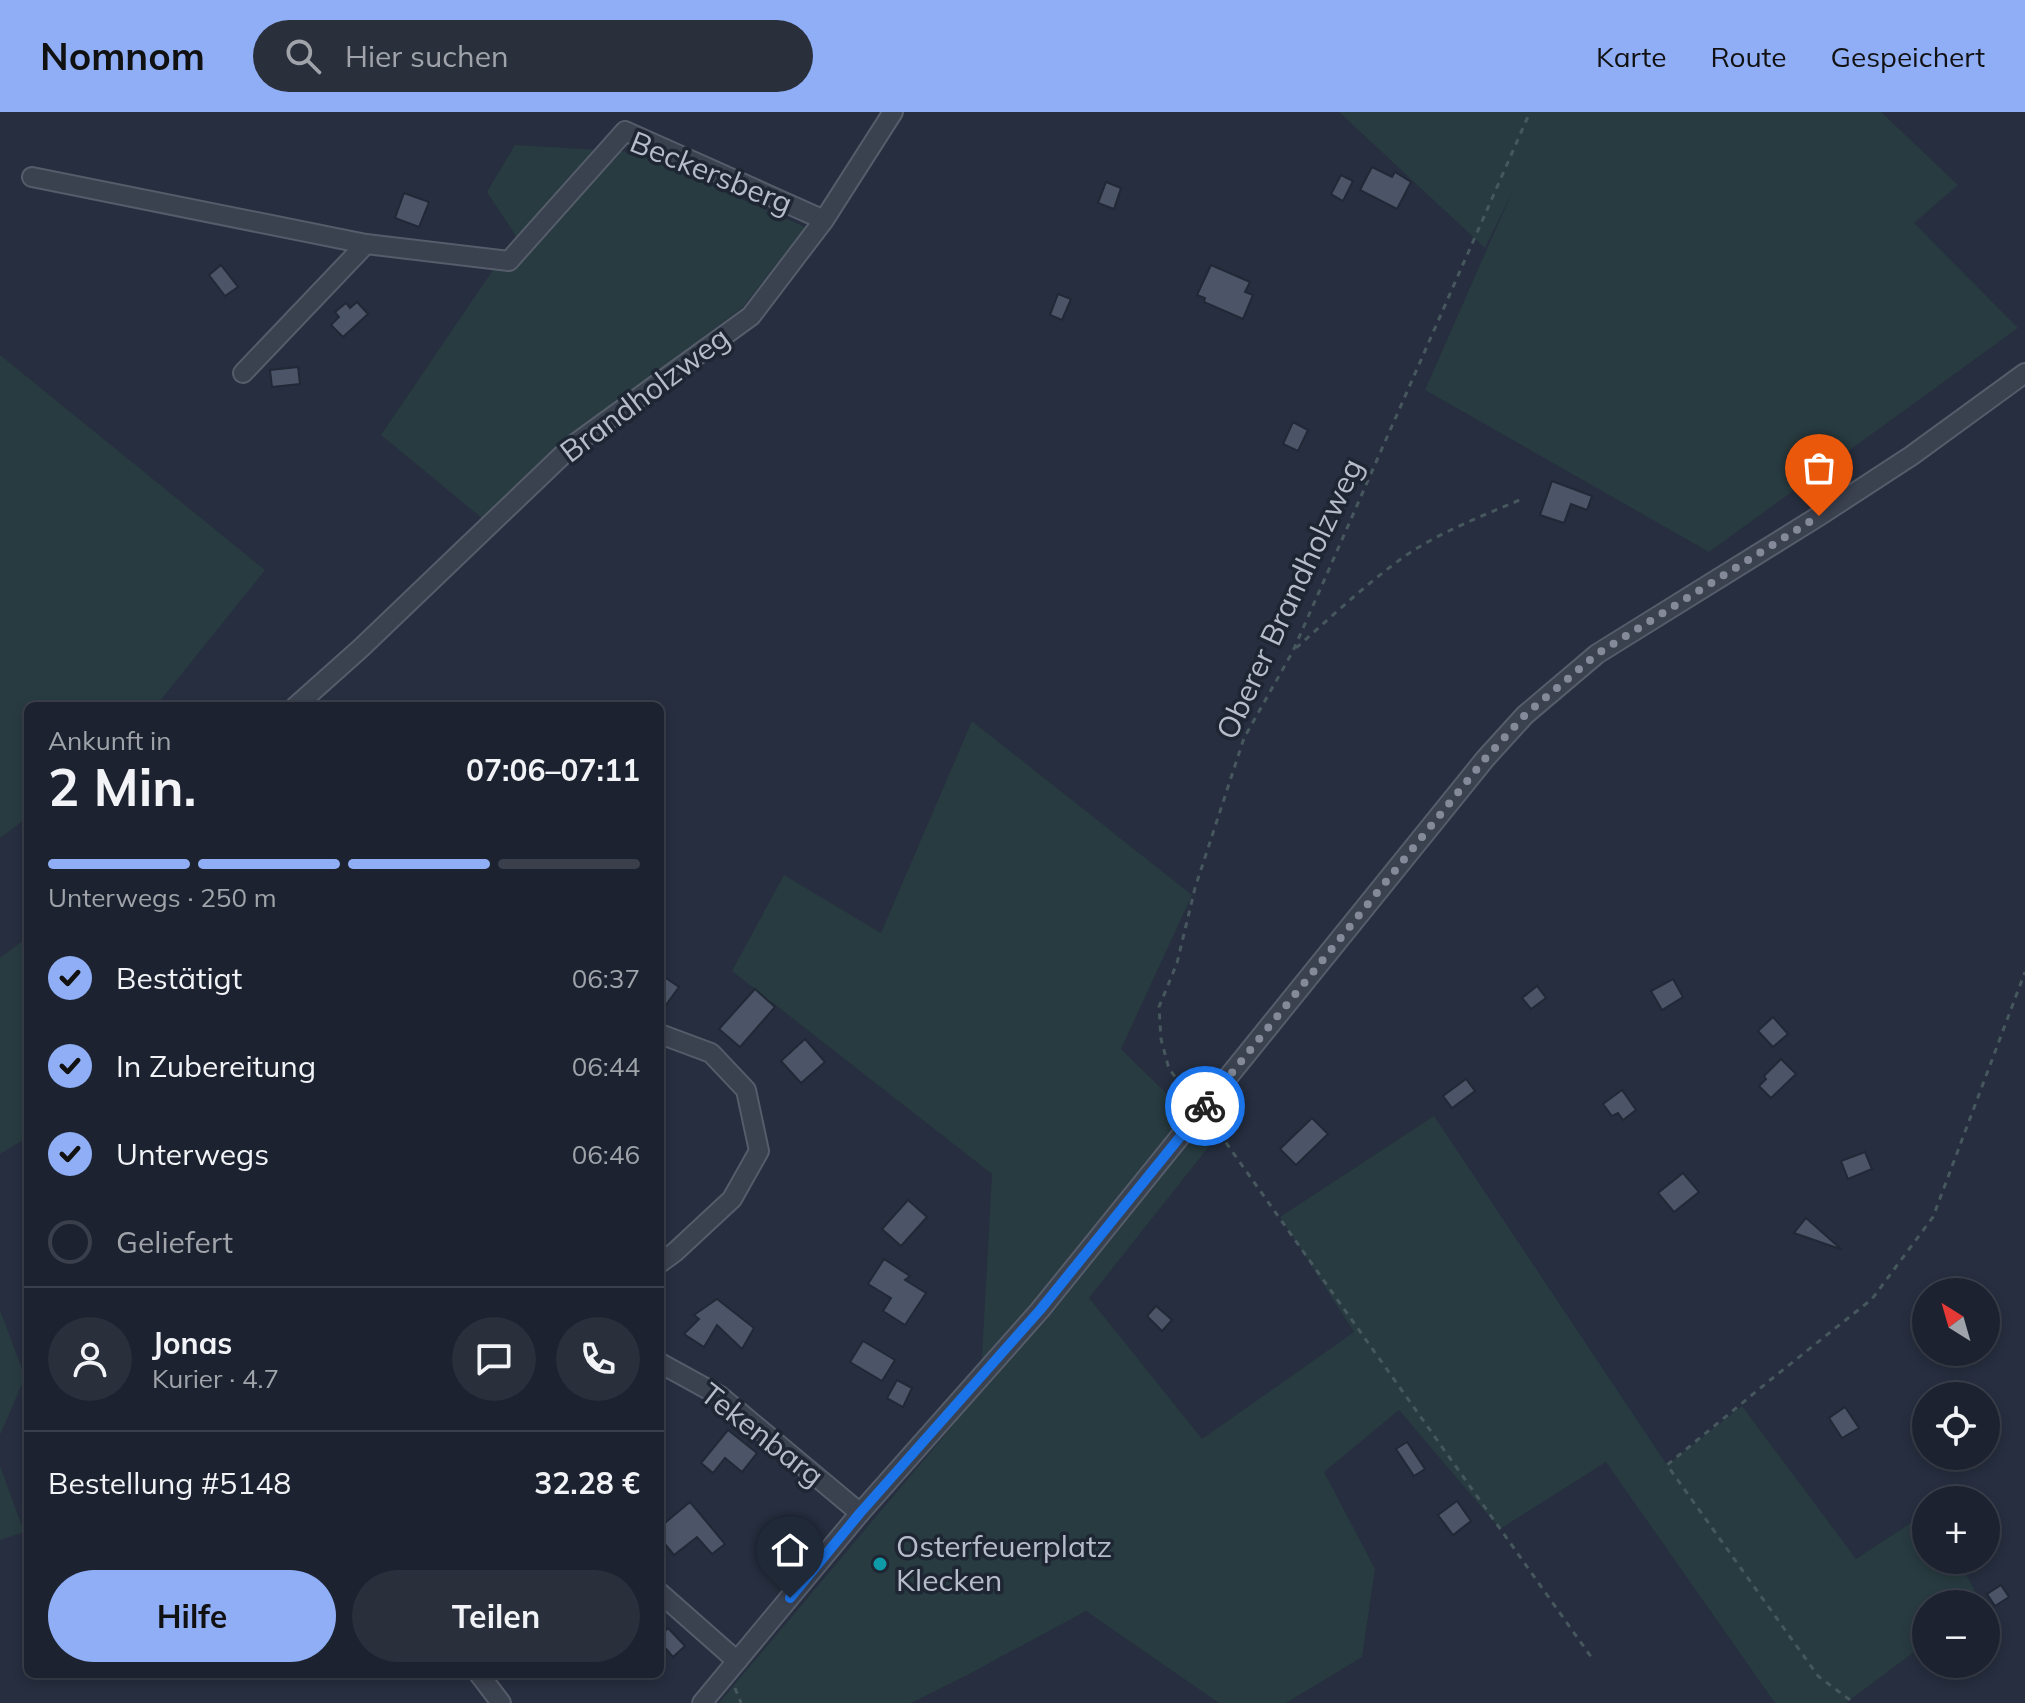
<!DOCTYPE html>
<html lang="de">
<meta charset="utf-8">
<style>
:root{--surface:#1c222f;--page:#292f3b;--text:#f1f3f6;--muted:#a0a4aa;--line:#3a3f4b;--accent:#8faef6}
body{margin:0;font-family:Mulish,sans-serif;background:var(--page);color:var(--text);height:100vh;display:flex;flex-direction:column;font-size:30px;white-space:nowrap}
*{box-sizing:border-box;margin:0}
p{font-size:26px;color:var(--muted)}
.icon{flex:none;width:44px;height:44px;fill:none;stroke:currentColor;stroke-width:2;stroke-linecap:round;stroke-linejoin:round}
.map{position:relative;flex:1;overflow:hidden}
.panel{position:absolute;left:24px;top:590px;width:640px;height:976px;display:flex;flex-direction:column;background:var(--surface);border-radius:12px;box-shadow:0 4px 12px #0003,0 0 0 2px var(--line)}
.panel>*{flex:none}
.needle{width:52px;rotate:323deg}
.buttons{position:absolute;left:1912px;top:1166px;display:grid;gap:16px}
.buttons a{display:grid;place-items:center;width:88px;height:88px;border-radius:50%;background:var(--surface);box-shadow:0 4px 12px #0003,0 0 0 2px var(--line);font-size:40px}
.pin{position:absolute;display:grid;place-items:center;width:68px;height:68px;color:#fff;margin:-82px -34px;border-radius:50% 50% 50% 0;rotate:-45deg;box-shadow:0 0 8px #0007}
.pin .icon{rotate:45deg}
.courier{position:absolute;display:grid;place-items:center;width:80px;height:80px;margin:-40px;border:6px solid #1a73e8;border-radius:50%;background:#fff;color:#222;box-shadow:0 2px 10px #0007}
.head em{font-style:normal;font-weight:700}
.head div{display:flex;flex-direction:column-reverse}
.head{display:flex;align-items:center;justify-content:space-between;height:136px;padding:0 24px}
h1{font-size:52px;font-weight:700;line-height:60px}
.bar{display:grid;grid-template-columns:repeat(4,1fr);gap:12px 8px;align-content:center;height:96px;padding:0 24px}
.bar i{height:10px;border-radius:6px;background:var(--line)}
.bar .on{background:var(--accent)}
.bar p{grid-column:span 4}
.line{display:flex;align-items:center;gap:20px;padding:0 24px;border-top:2px solid var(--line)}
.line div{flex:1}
.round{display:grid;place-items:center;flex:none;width:84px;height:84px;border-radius:42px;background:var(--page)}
ol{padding:0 24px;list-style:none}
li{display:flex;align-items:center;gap:24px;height:88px}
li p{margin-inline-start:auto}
li .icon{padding:8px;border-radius:50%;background:var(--accent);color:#111;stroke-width:4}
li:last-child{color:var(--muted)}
li i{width:44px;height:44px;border:4px solid var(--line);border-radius:50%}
.action{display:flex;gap:16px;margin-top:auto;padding:16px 24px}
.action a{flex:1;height:92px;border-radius:48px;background:var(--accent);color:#111;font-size:32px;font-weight:700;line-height:92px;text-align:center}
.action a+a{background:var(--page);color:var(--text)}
header{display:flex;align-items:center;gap:48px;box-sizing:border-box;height:112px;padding:0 40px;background:var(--accent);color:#111}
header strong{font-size:38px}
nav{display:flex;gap:44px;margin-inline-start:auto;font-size:28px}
.search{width:560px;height:72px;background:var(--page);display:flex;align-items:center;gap:20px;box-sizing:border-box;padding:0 28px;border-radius:44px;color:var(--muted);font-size:30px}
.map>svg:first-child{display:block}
.green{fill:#283b40}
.building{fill:#4c5568;stroke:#212836;stroke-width:2}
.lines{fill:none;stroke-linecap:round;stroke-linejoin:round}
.street-casing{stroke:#555c6a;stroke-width:22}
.path{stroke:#46585d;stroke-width:3;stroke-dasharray:6 6;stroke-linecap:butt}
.street{stroke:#3a414f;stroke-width:18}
.done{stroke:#848a99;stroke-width:8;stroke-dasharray:0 14.4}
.route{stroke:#1a73e8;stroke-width:10}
.culture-dot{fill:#0f9aa8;stroke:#1e2634;stroke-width:3}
.labels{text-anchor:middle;stroke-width:7;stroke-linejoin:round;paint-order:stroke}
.street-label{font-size:30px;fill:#b6bcca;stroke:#1e2634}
.poi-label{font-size:30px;fill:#b6bcca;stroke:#1e2634;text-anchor:start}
</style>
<header>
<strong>Nomnom</strong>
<div class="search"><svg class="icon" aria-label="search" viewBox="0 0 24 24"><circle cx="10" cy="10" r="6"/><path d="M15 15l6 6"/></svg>Hier suchen</div>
<nav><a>Karte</a><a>Route</a><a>Gespeichert</a></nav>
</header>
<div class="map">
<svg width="2025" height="1591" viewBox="0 0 2025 1591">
<rect width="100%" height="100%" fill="#262e3f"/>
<g class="green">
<polygon points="1339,0 1881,0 1958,73 1914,111 2018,216 1709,440 1425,278 1513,78 1485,136"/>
<polygon points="515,33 635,40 805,115 743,195 575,321 483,407 381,323 516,124 487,80"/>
<polygon points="0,243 265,458 156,594 28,594 28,705 0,726"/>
<polygon points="972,609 1192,783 1121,937 1214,1028 1089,1186 1202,1327 1354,1220 1280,1105 1434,1004 1667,1353 1742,1294 1856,1447 1926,1401 1926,1448 1958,1448 1981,1490 1978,1492 1926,1492 1926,1531 1846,1591 1775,1591 1606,1350 1500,1417 1399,1298 1324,1360 1375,1457 1362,1545 1286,1591 1219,1591 1086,1499 969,1562 911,1591 719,1591 980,1281 992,1062 732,859 784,763 881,821"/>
<polygon points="28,825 28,1025 0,1042 0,846"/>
<polygon points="0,1198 25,1265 0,1323"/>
<polygon points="0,1354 24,1420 0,1428"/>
</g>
<g class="building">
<polygon points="1372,55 1392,65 1395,60 1411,70 1397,97 1360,78"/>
<polygon points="1341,63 1353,69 1343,89 1331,82"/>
<polygon points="1106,70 1121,76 1114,97 1098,91"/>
<polygon points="404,81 429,90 419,115 395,106"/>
<polygon points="221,153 238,175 225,184 209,163"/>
<polygon points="1211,153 1250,170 1245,180 1253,183 1243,207 1204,190 1205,186 1197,183"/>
<polygon points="1058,182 1071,187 1062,208 1050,203"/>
<polygon points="357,190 368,202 343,225 331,213 339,205 335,200 346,191 350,196"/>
<polygon points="298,255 300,272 272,275 270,258"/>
<polygon points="1293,310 1308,318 1298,339 1283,332"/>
<polygon points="1552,369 1592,384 1587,398 1571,392 1564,411 1540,403"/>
<polygon points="660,862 679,875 660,901"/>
<polygon points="1673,867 1683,885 1662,898 1651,879"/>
<polygon points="1537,874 1546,886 1531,897 1522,886"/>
<polygon points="755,877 775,895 740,935 719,917"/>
<polygon points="1773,905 1788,922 1773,935 1758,919"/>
<polygon points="805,927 825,950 801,971 781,949"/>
<polygon points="1781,947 1796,962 1771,986 1759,974 1766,967 1764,964"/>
<polygon points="1466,967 1475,979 1452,996 1443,984"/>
<polygon points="1622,978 1636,998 1623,1008 1618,1001 1612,1004 1603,992"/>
<polygon points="1312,1006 1328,1022 1296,1053 1280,1037"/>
<polygon points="1865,1040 1872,1057 1848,1067 1841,1049"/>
<polygon points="1683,1061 1699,1080 1674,1100 1658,1081"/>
<polygon points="908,1088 927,1105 901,1134 882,1117"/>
<polygon points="1806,1106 1841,1137 1840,1137 1794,1121"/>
<polygon points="884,1147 910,1164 905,1168 926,1181 905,1213 883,1199 891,1186 868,1172"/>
<polygon points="717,1187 754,1216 742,1237 717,1213 704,1235 684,1222 699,1207 694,1203"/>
<polygon points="1156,1194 1172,1208 1162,1219 1147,1204"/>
<polygon points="863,1229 895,1248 882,1269 850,1250"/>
<polygon points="897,1268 912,1276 903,1295 887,1286"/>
<polygon points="1845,1295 1859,1316 1842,1326 1829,1306"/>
<polygon points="728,1318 757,1341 742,1360 725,1346 713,1361 701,1351"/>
<polygon points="1407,1330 1425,1357 1414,1364 1396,1337"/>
<polygon points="1457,1389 1471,1409 1453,1423 1438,1403"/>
<polygon points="690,1390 725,1432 712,1442 697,1425 674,1443 660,1426 660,1415"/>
<polygon points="2001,1473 2009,1485 1995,1494 1987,1482"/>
<polygon points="668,1516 685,1534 673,1545 660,1530 660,1524"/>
</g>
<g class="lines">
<defs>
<g id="street">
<polyline points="32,65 366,132 509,149 625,19 824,108"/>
<polyline points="243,261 366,132"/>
<polyline points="296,594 361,536 572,334 751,204 824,108 893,0"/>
<polyline points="660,922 711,941 746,978 759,1039 732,1087 675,1140 660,1151"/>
<polyline points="660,1251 720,1284 860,1401"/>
<polyline points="660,1481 737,1549"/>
<polyline points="479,1562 501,1591"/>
<polyline points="702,1591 860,1401 1040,1198 1485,647 1525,603 1597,542 1819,404 1911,344 2025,261"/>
</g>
</defs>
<use href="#street" class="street-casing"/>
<g class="path">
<path d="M 1296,536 C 1331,505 1366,472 1405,444 C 1440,420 1482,404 1522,387"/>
<polyline points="1190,983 1169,957 1161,927 1159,895 1177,851 1195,776 1244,626 1293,539 1530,0"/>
<polyline points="1212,1011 1594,1549"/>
<polyline points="735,1576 741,1591"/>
<polyline points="1850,1588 1818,1564 1667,1353 1769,1269 1872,1187 1933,1105 2025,860"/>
</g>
<use href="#street" class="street"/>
</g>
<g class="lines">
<polyline class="done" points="1205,994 1485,647 1525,603 1597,542 1819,404"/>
<polyline class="route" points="790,1486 860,1401 1040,1198 1205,994"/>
</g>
<circle class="culture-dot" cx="880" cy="1452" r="8"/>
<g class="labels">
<g class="street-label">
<text transform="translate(711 61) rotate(22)" y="10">Beckersberg</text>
<text transform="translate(645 283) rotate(-37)" y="10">Brandholzweg</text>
<text transform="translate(1290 487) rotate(-65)" y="10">Oberer Brandholzweg</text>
<text transform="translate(762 1323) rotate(38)" y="10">Tekenbarg</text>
</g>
<g class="poi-label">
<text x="896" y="1445">Osterfeuerplatz<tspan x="896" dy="34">Klecken</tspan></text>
</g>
</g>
</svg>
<div class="buttons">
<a><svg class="needle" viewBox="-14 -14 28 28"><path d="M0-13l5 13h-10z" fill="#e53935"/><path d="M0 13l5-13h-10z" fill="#a0a4aa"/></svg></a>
<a><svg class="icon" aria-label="locate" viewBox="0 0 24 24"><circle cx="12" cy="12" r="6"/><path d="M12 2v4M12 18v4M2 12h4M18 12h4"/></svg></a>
<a>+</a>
<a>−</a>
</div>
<div class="pin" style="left:1819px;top:404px;background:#ea580c"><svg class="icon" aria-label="bag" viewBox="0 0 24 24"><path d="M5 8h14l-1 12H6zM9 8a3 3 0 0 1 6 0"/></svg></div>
<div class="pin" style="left:790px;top:1486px;background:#1f2937"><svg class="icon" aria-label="home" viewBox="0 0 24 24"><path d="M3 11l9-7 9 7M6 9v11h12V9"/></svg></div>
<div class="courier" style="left:1205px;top:994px"><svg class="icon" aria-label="bike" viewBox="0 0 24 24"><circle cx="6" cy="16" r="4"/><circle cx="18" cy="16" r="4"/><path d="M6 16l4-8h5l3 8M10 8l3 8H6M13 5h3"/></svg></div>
<section class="panel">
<div class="head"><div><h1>2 Min.</h1><p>Ankunft in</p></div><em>07:06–07:11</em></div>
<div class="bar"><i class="on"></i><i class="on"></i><i class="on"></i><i></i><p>Unterwegs · 250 m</p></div>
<ol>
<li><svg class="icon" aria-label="check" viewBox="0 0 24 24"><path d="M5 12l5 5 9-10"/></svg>Bestätigt<p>06:37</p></li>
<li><svg class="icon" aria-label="check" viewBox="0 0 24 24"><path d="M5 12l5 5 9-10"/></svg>In Zubereitung<p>06:44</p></li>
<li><svg class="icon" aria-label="check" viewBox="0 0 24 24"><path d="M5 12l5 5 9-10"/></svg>Unterwegs<p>06:46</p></li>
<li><i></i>Geliefert</li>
</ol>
<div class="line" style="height:144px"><a class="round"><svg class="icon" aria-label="person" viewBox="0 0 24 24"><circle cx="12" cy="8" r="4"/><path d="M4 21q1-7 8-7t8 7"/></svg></a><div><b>Jonas</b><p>Kurier · 4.7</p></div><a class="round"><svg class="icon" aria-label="chat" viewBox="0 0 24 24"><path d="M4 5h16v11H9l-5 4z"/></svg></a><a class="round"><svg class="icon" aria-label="phone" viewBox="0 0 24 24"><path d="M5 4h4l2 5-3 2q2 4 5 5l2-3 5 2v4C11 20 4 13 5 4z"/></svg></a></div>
<div class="line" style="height:104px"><div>Bestellung #5148</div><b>32.28 €</b></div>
<div class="action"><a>Hilfe</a><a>Teilen</a></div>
</section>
</div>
